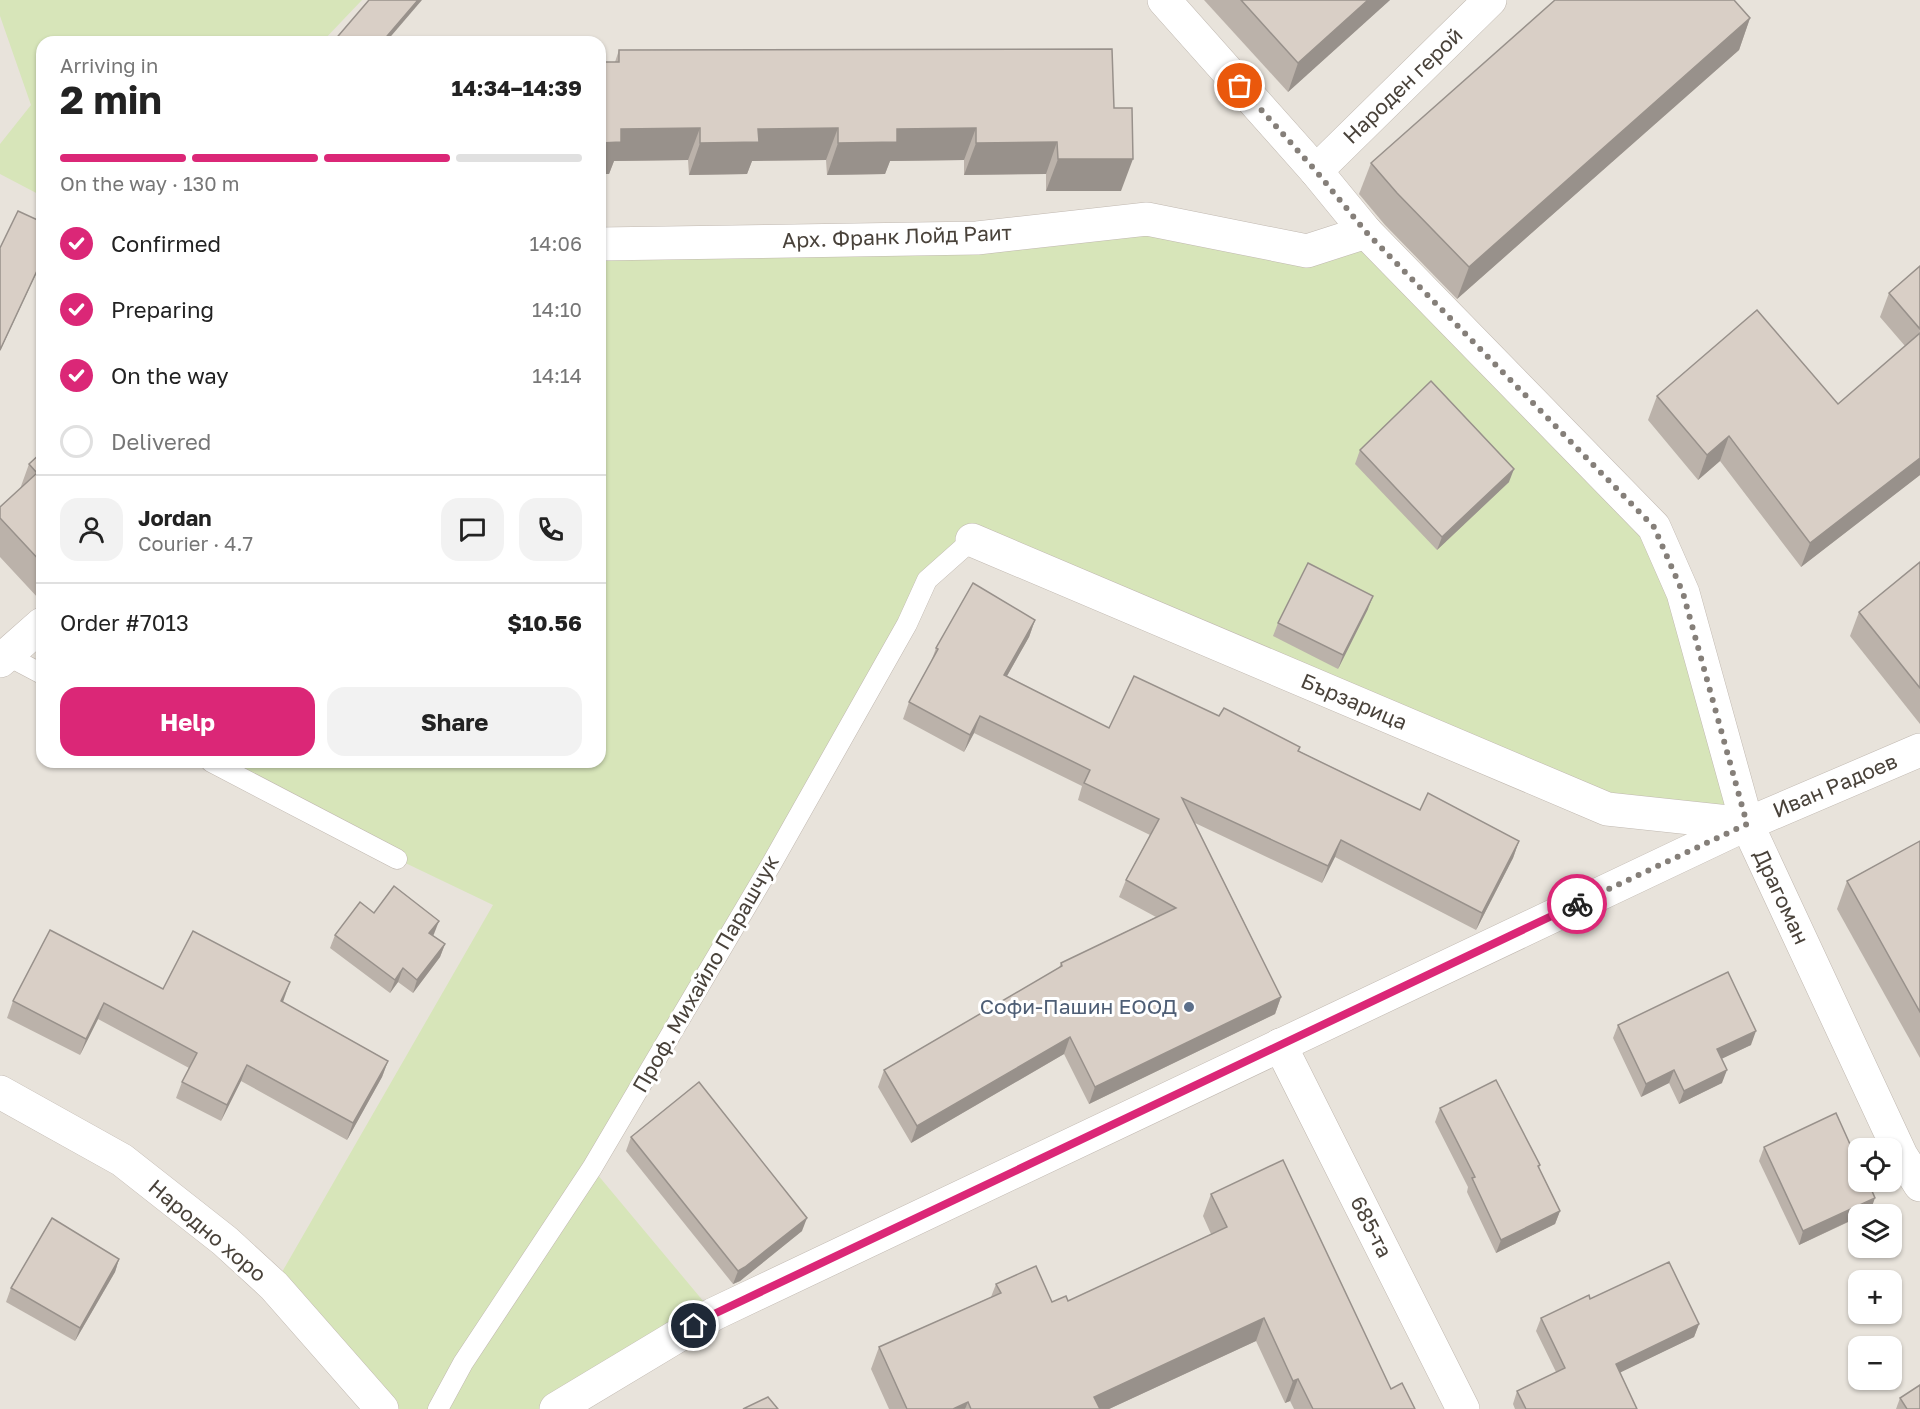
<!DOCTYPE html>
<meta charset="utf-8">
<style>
:root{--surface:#fff;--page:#f2f2f2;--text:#222;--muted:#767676;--line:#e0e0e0;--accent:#db2777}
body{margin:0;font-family:"Golos Text",sans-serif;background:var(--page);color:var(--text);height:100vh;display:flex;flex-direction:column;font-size:22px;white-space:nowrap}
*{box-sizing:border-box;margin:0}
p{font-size:20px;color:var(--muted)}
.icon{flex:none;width:33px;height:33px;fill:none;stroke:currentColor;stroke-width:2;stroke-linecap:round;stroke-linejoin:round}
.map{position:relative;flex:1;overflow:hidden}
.drawer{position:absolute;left:36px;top:36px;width:570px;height:732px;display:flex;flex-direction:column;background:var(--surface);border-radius:18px;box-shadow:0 2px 4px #0004}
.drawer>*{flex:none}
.tools{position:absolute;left:1848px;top:1138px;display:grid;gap:12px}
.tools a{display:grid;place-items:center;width:54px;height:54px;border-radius:12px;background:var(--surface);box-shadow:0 2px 4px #0004;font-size:30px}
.pin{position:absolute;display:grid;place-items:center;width:51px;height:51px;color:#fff;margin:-26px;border:3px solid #fff;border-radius:50%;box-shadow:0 2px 6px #0007}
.courier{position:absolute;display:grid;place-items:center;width:60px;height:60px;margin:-30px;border:4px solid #db2777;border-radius:50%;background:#fff;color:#222;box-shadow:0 2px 8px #0007}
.overview em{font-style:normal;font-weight:700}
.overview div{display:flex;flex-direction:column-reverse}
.overview{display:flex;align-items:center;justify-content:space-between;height:102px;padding:0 24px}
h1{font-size:39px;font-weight:700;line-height:45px}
.bar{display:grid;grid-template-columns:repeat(4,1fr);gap:9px 6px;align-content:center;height:72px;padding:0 24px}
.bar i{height:8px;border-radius:4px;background:var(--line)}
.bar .selected{background:var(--accent)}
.bar p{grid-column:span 4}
.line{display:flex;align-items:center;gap:15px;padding:0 24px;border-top:2px solid var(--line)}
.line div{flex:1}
.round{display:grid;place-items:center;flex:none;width:63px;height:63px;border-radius:18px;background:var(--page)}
ol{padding:0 24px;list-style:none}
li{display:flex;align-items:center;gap:18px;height:66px}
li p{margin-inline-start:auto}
li .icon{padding:6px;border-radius:50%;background:var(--accent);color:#fff;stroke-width:4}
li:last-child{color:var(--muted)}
li i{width:33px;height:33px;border:3px solid var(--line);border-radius:50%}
.button{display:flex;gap:12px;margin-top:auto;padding:12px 24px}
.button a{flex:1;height:69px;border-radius:18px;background:var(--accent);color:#fff;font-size:24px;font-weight:700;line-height:69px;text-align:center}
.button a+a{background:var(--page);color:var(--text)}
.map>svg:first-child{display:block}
.residential{fill:#e8e3db;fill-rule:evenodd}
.green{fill:#d7e5b9}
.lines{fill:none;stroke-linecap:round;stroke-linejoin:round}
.lane-casing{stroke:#c0b8b0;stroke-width:21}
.street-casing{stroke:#c0b8b0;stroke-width:34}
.lane{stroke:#fff;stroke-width:20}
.street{stroke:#fff;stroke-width:33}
.wall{fill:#bbb2aa}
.shaded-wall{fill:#98918b}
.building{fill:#d9cfc6;stroke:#98918b;stroke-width:1.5}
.done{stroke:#857f79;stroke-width:6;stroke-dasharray:0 10.8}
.route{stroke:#db2777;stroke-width:8}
.service-dot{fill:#5c6f8a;stroke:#fff;stroke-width:2}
.labels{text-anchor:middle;stroke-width:6;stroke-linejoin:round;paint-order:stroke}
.street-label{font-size:21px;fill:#49423a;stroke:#fff}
.service-label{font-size:21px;fill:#4e5e75;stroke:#fff;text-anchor:end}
</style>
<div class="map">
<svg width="1920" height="1409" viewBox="0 0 1920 1409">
<rect width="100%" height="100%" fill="#f5f1ed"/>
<path class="residential" d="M 0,0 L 1920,0 L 1920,1409 L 0,1409 ZM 42,42 L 600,42 L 600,762 L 42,762 ZM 1858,1149 L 1892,1149 L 1892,1182 L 1858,1182 ZM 1858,1215 L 1892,1215 L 1892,1248 L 1858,1248 ZM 1858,1281 L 1892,1281 L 1892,1314 L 1858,1314 ZM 1858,1347 L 1892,1347 L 1892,1380 L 1858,1380 Z"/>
<g class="green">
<polygon points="0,0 362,0 322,42 42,42 42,196 0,174 0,144 31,105 0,16"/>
<polygon points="1147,219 1307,251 1366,232 1654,527 1747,824 1607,809 972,540 927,580 592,1168 714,1314 556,1409 382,1409 274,1286 493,905 397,859 211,762 600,762 600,244"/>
</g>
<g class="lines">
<defs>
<g id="lane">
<polyline points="6,655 42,674"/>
<polyline points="211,762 397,859"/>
<polyline points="438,1409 463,1363 592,1168 772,863 907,624 927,580 972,540"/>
</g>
<g id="street">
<polyline points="1164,0 1316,171 1366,232 1654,527 1683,593 1747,824 1901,1155 1920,1185"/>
<polyline points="1316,171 1490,0"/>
<polyline points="600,244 977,238 1147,219 1307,251 1366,232"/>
<polyline points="972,540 1607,809 1747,824"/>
<polyline points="0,661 42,624"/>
<polyline points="1280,1045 1463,1409"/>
<polyline points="0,1092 122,1160 225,1241 274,1286 382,1409"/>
<polyline points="556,1409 714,1314 1747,824 1920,750"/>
</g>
</defs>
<use href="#lane" class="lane-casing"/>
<use href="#street" class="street-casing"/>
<use href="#lane" class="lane"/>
<use href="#street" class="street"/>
</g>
<g class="wall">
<polygon points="1204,0 1390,0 1288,92"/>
<polygon points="1750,18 1739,50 1457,299 1385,225 1359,194 1371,163"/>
<polygon points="619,50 1114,108 1121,191 1046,191 1046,174 964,175 964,160 890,161 885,174 827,175 826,160 752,161 747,174 689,175 688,160 614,161 609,174 600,174 600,62 615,62"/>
<polygon points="1920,266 1920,475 1801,567 1720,461 1698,480 1648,420 1657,396 1838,404 1905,346 1880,317 1889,293"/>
<polygon points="1360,450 1509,482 1437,550 1355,464"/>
<polygon points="42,452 42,596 39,599 0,557 0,507 20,489 29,464"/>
<polygon points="1920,562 1920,724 1850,636 1859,612"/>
<polygon points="1368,609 1338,669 1273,636 1278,623"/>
<polygon points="1035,620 1029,637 1007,676 1109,728 1219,716 1300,747 1299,751 1420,810 1519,841 1513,858 1476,930 1335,857 1322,883 1195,823 1281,997 1275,1014 1089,1104 1064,1054 911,1143 878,1087 884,1070 1059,968 1061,963 1156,917 1119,897 1126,880 1150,835 1078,800 1082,786 974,733 964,752 903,719 909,702 931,662 936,648"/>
<polygon points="1920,841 1920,1058 1837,909 1847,881"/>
<polygon points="374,913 434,934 433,935 445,944 440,957 413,993 398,982 390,993 330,948 335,935"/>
<polygon points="163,989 284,999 283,1002 388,1061 382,1077 347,1140 241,1081 221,1121 176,1098 182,1082 189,1068 98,1019 80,1055 7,1018 13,1001"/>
<polygon points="1618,1025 1751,1045 1722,1058 1722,1083 1679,1104 1669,1083 1641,1097 1613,1038"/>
<polygon points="1440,1108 1540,1165 1539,1168 1560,1211 1555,1224 1496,1253 1467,1192 1468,1187 1435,1122"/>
<polygon points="631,1137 802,1231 740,1281 733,1284 626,1151"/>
<polygon points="1764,1147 1870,1212 1799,1245 1759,1161"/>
<polygon points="1211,1194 1391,1389 1415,1409 1294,1409 1290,1401 1285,1403 1256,1341 1109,1409 889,1409 871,1369 879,1347 991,1297 996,1284 1052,1302 1068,1301 1211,1234 1203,1216"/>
<polygon points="119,1259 115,1272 75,1341 6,1302 11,1288"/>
<polygon points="1590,1299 1699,1324 1694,1337 1620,1372 1637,1409 1515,1409 1513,1404 1517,1391 1556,1372 1536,1331 1541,1318"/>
<polygon points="1900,1398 1920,1409 1896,1409"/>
</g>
<g class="shaded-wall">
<polygon points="418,0 422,0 386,42 382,42"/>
<polygon points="1368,0 1390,0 1288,92 1298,63"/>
<polygon points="1750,18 1739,50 1457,299 1469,267"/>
<polygon points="700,128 688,160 614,161 609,174 600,174 600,143 621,129"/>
<polygon points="838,128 826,160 752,161 747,174 689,175 700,143 758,129"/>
<polygon points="976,128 964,160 890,161 885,174 827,175 838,143 897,129"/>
<polygon points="1057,142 1046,174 964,175 976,143"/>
<polygon points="1058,159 1133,159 1121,191 1046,191"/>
<polygon points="42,260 42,261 0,351 0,350"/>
<polygon points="1729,436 1720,461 1698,480 1707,455"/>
<polygon points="1920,458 1920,475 1801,567 1810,543"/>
<polygon points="1514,469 1509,482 1437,550 1442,537"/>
<polygon points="1373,596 1368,609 1338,669 1343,655"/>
<polygon points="1035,620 1029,637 998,692 1004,675"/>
<polygon points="980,716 974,733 964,752 970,735"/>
<polygon points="1341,840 1335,857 1322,883 1328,866"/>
<polygon points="1519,841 1513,858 1476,930 1482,913"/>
<polygon points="439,921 434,934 425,946 429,933"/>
<polygon points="445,944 440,957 413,993 417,980"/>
<polygon points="403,968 398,982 390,993 395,980"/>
<polygon points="290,982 284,999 275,1017 281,1001"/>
<polygon points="1281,997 1275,1014 1089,1104 1095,1087"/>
<polygon points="104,1003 98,1019 80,1055 86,1039"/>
<polygon points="1756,1031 1751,1045 1713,1063 1717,1049"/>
<polygon points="1070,1037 1064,1054 911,1143 917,1126"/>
<polygon points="388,1061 382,1077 347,1140 353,1123"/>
<polygon points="247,1065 241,1081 221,1121 227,1105"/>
<polygon points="1674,1070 1669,1083 1641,1097 1646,1084"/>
<polygon points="1727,1070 1722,1083 1679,1104 1684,1091"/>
<polygon points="1875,1198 1870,1212 1863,1215 1858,1215 1858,1217 1799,1245 1803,1231"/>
<polygon points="1560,1211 1555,1224 1496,1253 1501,1240"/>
<polygon points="807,1218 802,1231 740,1281 733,1284 738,1271"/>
<polygon points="119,1259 115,1272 75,1341 80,1328"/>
<polygon points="1264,1318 1256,1341 1109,1409 1090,1409 1094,1397"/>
<polygon points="1699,1324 1694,1337 1611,1377 1616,1364"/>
<polygon points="1298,1379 1290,1401 1285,1403 1293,1381"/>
<polygon points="968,1402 965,1409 953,1409"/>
</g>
<g class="building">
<polygon points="369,0 418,0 382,42 333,42"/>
<polygon points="1241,0 1368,0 1298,63"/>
<polygon points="1555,0 1734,0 1750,18 1469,267 1397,193 1371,163"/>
<polygon points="1112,49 1114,108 1132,108 1133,159 1058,159 1057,142 976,143 976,128 897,129 897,142 838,143 838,128 758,129 759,142 700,143 700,128 621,129 621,142 600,143 600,62 619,62 619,50"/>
<polygon points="18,211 42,222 42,260 0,350 0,248"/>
<polygon points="1920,266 1920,329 1889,293"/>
<polygon points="1757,310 1838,404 1920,333 1920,458 1810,543 1729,436 1707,455 1657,396"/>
<polygon points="1431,381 1514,469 1442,537 1360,450"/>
<polygon points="42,452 42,563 0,518 0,507 37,473 29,464"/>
<polygon points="1920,562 1920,688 1859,612"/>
<polygon points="1308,563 1373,596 1343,655 1278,623"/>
<polygon points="973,583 1035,620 1004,675 1109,728 1134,676 1219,716 1224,708 1300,747 1298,751 1420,810 1428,793 1519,841 1482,913 1341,840 1328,866 1182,798 1281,997 1095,1087 1070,1037 917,1126 884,1070 1062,966 1061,963 1176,908 1126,880 1159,819 1084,783 1090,770 980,716 970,735 909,702 938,649 936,648"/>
<polygon points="1920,841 1920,1012 1847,881"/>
<polygon points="394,886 439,921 429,933 445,944 417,980 403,968 395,980 335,935 360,902 374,913"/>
<polygon points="50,930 163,989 193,931 290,982 281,1001 388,1061 353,1123 247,1065 227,1105 182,1082 197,1053 104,1003 86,1039 13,1001"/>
<polygon points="1728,972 1756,1031 1717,1049 1727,1070 1684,1091 1674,1070 1646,1084 1618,1025"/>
<polygon points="1496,1080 1540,1165 1538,1166 1560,1211 1501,1240 1472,1178 1475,1177 1440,1108"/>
<polygon points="699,1082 807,1218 745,1267 738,1271 631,1137"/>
<polygon points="1836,1113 1858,1162 1858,1182 1868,1182 1875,1198 1803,1231 1764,1147"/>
<polygon points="1283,1160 1391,1389 1402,1383 1415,1409 1313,1409 1298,1379 1293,1381 1264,1318 1094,1397 1100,1409 971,1409 968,1402 953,1409 907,1409 879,1347 1001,1293 996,1284 1036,1266 1052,1302 1066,1296 1068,1301 1227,1227 1211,1194"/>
<polygon points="52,1218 119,1259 80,1328 11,1288"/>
<polygon points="1669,1262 1699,1324 1616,1364 1637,1409 1526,1409 1517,1391 1565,1368 1541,1318 1589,1295 1590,1299"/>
<polygon points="1920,1385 1920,1409 1907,1409 1900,1398"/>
<polygon points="768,1397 778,1409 743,1409"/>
</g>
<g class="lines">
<polyline class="done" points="1240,86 1316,171 1366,232 1654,527 1683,593 1747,824 1577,904"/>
<polyline class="route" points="694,1326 714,1314 1577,904"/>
</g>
<circle class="service-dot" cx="1189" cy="1007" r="6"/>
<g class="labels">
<g class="street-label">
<text transform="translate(1403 86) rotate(-44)" y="7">Народен герой</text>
<text transform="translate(897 237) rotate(-2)" y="7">Арх. Франк Лойд Раит</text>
<text transform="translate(1354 702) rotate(23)" y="7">Бързарица</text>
<text transform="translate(1835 786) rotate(-23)" y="7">Иван Радоев</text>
<text transform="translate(1781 897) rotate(65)" y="7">Драгоман</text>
<text transform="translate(706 974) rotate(-60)" y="7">Проф. Михайло Парашчук</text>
<text transform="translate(1371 1227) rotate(63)" y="7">685-та</text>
<text transform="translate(207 1231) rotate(40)" y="7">Народно хоро</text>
</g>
<g class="service-label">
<text x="1177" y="1014">Софи-Пашин ЕООД</text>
</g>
</g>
</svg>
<div class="tools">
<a><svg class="icon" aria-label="locate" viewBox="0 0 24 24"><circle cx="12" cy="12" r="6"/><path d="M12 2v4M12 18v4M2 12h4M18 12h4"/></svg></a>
<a><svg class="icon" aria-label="layers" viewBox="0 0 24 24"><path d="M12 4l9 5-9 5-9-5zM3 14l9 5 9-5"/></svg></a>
<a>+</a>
<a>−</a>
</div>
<div class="pin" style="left:1240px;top:86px;background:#ea580c"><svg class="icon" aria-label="bag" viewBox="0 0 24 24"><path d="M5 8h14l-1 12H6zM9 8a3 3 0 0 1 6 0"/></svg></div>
<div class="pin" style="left:694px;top:1326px;background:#1f2937"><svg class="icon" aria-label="home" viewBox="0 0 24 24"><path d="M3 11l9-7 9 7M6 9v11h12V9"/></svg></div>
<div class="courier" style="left:1577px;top:904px"><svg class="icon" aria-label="bike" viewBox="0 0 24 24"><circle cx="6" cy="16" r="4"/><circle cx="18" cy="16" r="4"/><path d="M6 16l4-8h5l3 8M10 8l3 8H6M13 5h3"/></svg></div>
<section class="drawer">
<div class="overview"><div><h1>2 min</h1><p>Arriving in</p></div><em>14:34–14:39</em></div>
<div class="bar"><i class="selected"></i><i class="selected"></i><i class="selected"></i><i></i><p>On the way · 130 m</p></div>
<ol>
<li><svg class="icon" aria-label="check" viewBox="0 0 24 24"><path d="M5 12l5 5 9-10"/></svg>Confirmed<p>14:06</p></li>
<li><svg class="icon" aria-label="check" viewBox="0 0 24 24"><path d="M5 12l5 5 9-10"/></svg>Preparing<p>14:10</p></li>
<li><svg class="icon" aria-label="check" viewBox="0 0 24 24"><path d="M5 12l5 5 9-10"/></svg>On the way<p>14:14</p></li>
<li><i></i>Delivered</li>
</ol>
<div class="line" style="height:108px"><a class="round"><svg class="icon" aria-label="person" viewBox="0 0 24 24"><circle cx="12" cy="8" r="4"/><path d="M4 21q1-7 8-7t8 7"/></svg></a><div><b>Jordan</b><p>Courier · 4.7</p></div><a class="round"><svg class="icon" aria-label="chat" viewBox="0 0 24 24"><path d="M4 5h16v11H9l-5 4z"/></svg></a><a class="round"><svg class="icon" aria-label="phone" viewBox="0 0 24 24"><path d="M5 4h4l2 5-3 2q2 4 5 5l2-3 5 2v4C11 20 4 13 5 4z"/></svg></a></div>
<div class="line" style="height:78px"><div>Order #7013</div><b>$10.56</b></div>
<div class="button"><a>Help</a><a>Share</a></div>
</section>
</div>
